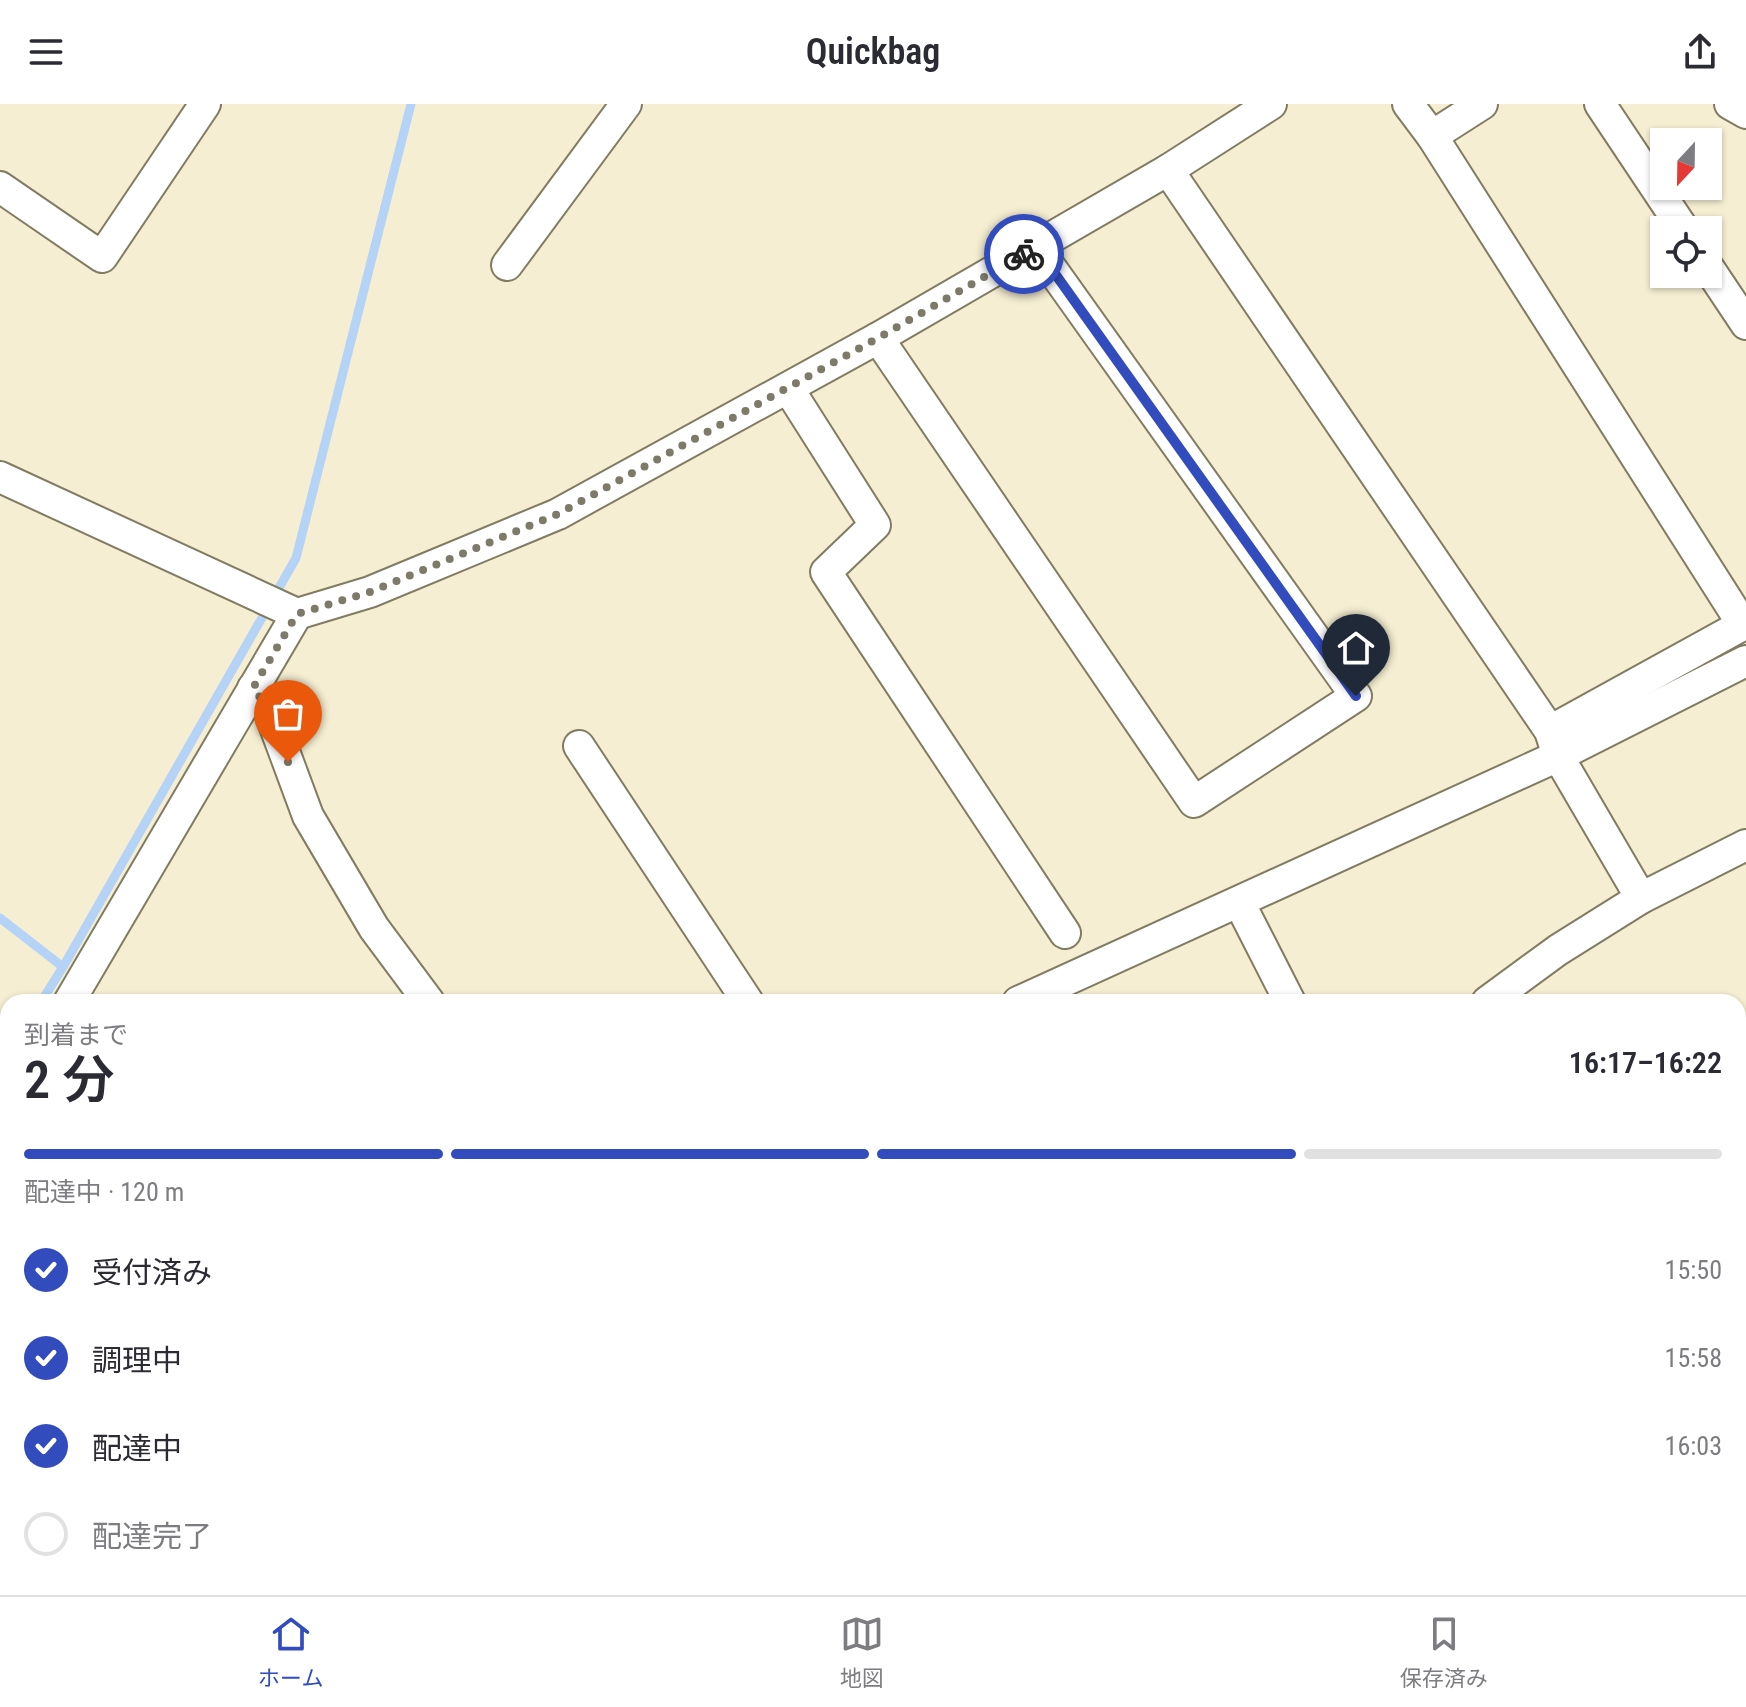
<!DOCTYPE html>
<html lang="ja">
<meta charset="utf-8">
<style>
:root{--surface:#fff;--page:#f2f2f3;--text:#2b2b33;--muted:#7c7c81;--line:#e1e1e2;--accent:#324cbd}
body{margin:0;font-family:"Roboto Condensed","Noto Sans JP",sans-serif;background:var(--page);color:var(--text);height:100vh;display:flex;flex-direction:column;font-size:30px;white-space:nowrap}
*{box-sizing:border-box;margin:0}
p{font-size:26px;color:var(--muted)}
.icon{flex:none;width:44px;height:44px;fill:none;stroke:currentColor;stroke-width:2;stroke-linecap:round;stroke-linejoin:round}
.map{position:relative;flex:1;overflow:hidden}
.sheet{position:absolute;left:0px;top:890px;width:1746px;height:602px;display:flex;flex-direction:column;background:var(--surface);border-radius:24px 24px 0 0;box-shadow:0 2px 6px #0004}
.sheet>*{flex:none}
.needle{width:52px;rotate:202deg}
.tools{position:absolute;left:1650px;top:24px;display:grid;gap:16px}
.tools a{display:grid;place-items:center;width:72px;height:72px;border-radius:0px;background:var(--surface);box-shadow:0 2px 6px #0004;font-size:40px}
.pin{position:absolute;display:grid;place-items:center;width:68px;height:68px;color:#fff;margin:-82px -34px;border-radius:50% 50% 50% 0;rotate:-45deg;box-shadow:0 0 8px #0007}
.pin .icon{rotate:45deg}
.courier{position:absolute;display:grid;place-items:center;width:80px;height:80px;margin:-40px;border:6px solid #324cbd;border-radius:50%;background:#fff;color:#222;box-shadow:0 2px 10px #0007}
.summary em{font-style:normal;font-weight:600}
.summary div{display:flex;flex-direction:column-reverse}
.summary{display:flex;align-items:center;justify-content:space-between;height:136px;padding:0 24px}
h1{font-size:52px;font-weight:600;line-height:60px}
.bar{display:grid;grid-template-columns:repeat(4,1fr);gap:12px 8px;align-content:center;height:96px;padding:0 24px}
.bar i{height:10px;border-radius:6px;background:var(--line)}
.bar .on{background:var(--accent)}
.bar p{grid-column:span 4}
ol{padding:0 24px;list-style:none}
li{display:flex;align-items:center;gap:24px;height:88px}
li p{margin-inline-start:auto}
li .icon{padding:8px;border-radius:50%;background:var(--accent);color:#fff;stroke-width:4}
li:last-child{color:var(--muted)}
li i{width:44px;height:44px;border:4px solid var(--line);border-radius:50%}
header{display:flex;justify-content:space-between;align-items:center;height:104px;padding:0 24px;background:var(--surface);font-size:36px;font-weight:600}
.menu{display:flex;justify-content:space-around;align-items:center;height:112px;border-top:2px solid var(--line);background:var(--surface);font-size:22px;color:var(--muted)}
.menu a{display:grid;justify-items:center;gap:4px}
.menu .on{color:var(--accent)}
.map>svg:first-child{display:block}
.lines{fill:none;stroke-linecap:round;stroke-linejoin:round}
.stream{stroke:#b4d3f6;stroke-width:9}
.street-casing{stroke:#817b62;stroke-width:34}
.street{stroke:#fff;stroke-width:30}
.done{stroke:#7e7a69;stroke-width:8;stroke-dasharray:0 14.4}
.route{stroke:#324cbd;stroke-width:10}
</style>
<header><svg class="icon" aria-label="menu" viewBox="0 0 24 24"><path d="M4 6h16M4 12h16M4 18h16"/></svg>Quickbag<svg class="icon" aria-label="share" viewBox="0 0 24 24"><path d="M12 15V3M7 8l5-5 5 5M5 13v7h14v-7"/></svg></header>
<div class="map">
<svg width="1746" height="1491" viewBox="0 0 1746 1491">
<rect width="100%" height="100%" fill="#f5eed2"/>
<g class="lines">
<g class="stream">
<polyline points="0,814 63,863"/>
<polyline points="41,898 63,863 296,454 411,0"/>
<polyline points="0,963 8,951"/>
</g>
<defs>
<g id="street">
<polyline points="1408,0 1432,32 1743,521"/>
<polyline points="1600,0 1684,126"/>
<polyline points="1730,0 1746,9"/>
<polyline points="1432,32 1482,0"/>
<polyline points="1168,66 1550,627 1558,652 1641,794"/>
<polyline points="0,83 102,153 205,0"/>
<polyline points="507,161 626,0"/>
<polyline points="1708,163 1746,220"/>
<polyline points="878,234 1194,698 1356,592 1036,143"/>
<polyline points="788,284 875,421 826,468 1065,829"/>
<polyline points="0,373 297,510 370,488 558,410 878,234 1168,66 1271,0"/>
<polyline points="253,584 268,604 308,712 374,824 429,898"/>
<polyline points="1550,627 1746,519"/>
<polyline points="579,642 748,898"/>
<polyline points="1239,798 1290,898"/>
<polyline points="69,898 297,510"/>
<polyline points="1018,898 1558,652 1746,557"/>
<polyline points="1487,898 1558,846 1641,794 1746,741"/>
<polyline points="1738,999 1746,975"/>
<polyline points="0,1015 8,1002"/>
<polyline points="1738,1075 1746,1077"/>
<polyline points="0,1373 8,1378"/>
<polyline points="104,1484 104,1491"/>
<polyline points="1025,1484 1029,1491"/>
<polyline points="1619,1484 1642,1491"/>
<polyline points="302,1491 304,1484"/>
<polyline points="598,1491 614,1484"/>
<polyline points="1204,1491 1207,1484"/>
<polyline points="1396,1491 1398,1484"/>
<polyline points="1579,1491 1581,1484"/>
</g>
</defs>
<use href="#street" class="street-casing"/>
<use href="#street" class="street"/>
</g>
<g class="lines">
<polyline class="done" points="288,658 268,604 253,584 297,510 370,488 558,410 878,234 1024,150"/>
<polyline class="route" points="1024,150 1036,143 1356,592"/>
</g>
</svg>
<div class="tools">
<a><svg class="needle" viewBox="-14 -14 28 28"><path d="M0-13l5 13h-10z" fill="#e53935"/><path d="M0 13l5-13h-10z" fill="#7c7c81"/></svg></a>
<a><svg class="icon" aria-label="locate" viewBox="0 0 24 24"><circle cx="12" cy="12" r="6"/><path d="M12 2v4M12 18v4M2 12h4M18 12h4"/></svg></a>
</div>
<div class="pin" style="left:288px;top:658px;background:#ea580c"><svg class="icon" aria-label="bag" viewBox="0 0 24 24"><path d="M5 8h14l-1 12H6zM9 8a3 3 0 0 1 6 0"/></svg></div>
<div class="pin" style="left:1356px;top:592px;background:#1f2937"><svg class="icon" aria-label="home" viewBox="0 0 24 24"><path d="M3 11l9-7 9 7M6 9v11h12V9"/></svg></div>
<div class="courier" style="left:1024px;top:150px"><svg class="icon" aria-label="bike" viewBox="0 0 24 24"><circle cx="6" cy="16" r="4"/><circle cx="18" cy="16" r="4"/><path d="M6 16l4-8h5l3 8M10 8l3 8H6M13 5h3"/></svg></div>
<section class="sheet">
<div class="summary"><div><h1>2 分</h1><p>到着まで</p></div><em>16:17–16:22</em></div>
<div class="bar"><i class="on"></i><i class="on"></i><i class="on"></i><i></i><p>配達中 · 120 m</p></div>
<ol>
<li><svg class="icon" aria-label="check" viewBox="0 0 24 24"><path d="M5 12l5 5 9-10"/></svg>受付済み<p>15:50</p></li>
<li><svg class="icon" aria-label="check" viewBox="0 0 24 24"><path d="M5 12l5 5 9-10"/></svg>調理中<p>15:58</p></li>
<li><svg class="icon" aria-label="check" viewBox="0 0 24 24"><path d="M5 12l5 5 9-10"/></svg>配達中<p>16:03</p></li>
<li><i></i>配達完了</li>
</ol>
</section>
</div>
<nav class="menu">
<a class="on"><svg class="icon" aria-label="home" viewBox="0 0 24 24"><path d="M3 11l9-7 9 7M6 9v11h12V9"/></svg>ホーム</a>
<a><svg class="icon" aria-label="map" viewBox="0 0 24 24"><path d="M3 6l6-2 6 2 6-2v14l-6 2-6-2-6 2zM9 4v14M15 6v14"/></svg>地図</a>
<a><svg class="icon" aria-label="saved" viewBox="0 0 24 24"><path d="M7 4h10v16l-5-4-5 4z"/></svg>保存済み</a>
</nav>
